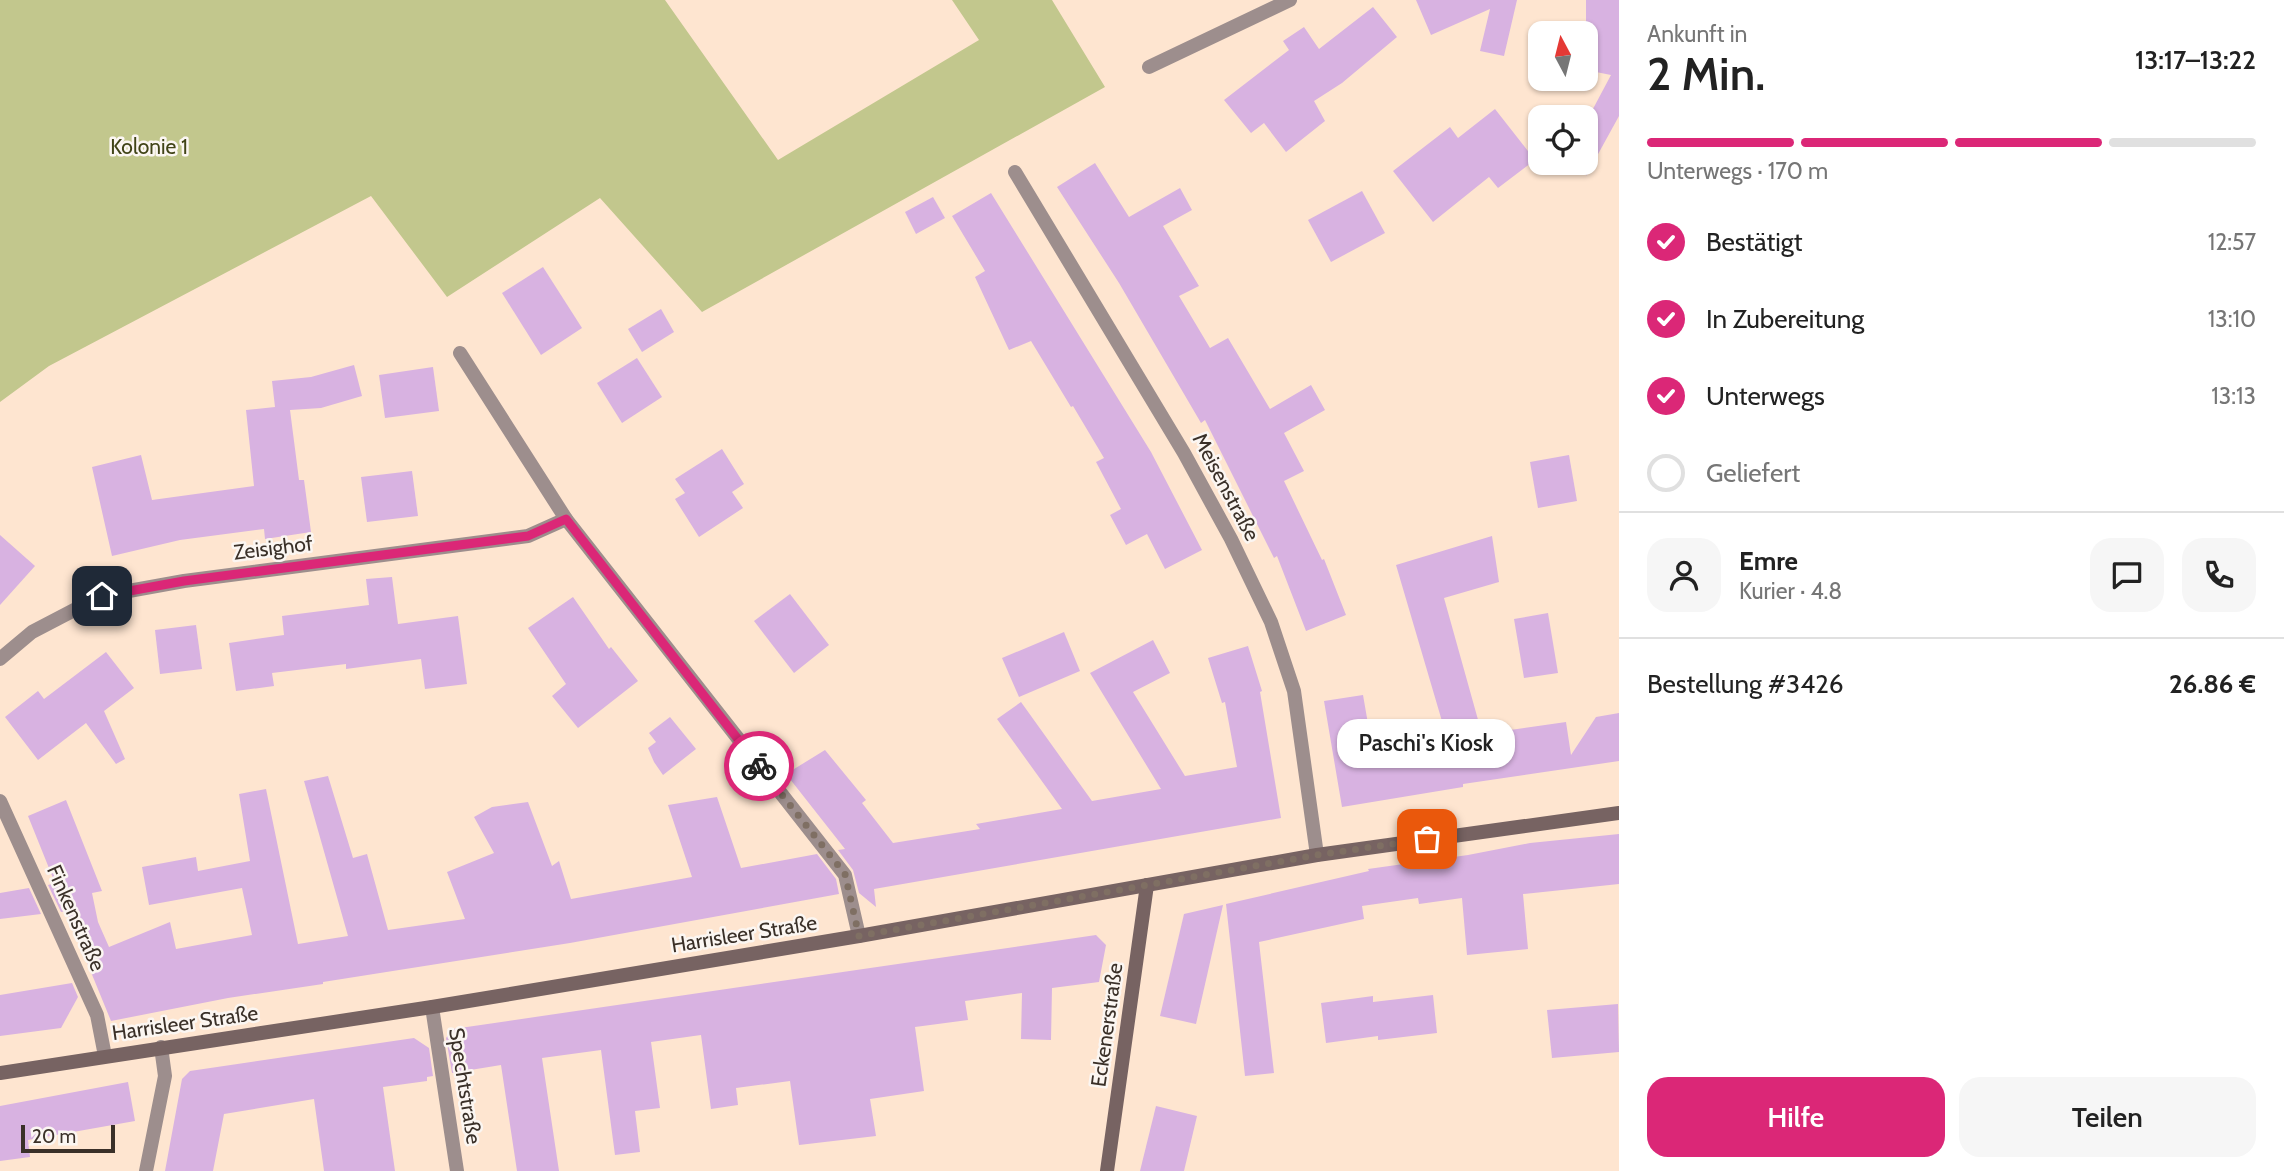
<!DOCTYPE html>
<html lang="de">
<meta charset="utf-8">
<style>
:root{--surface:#fff;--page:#f6f6f6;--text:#222;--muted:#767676;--line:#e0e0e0;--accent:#db2777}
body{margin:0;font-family:Cabin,sans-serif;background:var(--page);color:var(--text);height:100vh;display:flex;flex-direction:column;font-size:26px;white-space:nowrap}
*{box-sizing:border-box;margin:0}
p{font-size:23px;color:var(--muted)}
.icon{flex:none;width:38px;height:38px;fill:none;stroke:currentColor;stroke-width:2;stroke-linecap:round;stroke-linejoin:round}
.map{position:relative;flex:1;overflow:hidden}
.drawer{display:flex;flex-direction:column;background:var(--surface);width:665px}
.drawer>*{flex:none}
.needle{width:46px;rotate:353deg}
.tools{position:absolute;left:1528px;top:21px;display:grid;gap:14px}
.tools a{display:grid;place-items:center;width:70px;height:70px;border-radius:14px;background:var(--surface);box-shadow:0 2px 5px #0004;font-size:35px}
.scale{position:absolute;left:21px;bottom:18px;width:94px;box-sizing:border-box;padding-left:7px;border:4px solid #3a3028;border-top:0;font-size:19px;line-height:24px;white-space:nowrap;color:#3a3028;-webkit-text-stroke:5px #fbf6f2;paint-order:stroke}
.pin{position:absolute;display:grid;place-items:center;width:60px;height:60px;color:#fff;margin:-30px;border-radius:14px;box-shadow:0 4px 10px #0006}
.courier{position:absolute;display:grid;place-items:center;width:70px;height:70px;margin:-35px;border:5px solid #db2777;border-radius:50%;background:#fff;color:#222;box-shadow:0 2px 9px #0007}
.bubble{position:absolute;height:49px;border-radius:21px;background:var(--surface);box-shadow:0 2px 5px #0004;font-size:23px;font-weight:600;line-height:49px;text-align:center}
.head em{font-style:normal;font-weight:600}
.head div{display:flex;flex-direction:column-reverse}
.head{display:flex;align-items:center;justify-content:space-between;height:119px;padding:0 28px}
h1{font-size:46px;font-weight:600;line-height:52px}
.bar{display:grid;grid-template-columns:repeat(4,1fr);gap:10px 7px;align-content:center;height:84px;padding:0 28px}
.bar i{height:9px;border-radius:5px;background:var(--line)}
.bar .on{background:var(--accent)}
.bar p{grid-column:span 4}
.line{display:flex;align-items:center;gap:18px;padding:0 28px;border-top:2px solid var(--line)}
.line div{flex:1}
.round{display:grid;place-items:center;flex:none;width:74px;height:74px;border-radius:21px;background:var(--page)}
ol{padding:0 28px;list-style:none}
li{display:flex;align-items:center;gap:21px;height:77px}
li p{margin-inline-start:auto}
li .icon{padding:7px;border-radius:50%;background:var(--accent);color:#fff;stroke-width:4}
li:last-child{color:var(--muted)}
li i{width:38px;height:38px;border:4px solid var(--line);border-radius:50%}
.primary-button{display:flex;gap:14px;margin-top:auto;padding:14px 28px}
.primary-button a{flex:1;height:80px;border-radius:21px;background:var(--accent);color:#fff;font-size:28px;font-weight:600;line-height:80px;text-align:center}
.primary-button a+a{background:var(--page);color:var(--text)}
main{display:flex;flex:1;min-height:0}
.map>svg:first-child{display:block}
.green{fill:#c2c78d}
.building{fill:#d8b2e1}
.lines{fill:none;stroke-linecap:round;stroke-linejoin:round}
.street{stroke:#9d8e8d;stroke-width:14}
.secondary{stroke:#776362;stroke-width:14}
.done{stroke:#7f6f63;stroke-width:7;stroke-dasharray:0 12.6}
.route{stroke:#db2777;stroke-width:9}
.labels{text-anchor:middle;stroke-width:5;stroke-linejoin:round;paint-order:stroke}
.park-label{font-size:21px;fill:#414417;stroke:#fbf6f2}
.street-label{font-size:21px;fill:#3a3028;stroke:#fbf6f2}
</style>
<main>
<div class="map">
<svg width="1619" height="1171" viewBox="0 0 1619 1171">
<rect width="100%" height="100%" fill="#fee5d0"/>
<polygon class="green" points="0,0 665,0 778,160 979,40 952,0 1052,0 1105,87 702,312 600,198 447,297 371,196 49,366 0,402"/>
<g class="building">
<polygon points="1416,0 1517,0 1504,56 1480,51 1490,9 1431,35"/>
<polygon points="1586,0 1619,0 1619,116 1586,176 1586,122 1611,75 1586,70"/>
<polygon points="1373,7 1397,37 1342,83 1314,101 1325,121 1286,152 1264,123 1251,133 1224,100 1289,50 1283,41 1304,27 1319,49"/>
<polygon points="1495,109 1535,160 1498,188 1489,177 1433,222 1393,171 1450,127 1458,138"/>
<polygon points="1095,163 1129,217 1180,188 1192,210 1163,226 1199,286 1179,296 1210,348 1228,338 1270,409 1311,385 1325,410 1284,433 1304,471 1284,481 1322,560 1324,559 1346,615 1306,631 1277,556 1274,558 1205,420 1201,423 1119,283 1057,187"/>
<polygon points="1362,191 1385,233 1331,262 1308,220"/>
<polygon points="991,193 1151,452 1202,550 1165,569 1147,534 1126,545 1110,515 1121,509 1096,462 1104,458 1073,406 1071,407 1031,341 1009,350 975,277 985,271 952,216"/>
<polygon points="933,197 945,218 916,234 905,212"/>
<polygon points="543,267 582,328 541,355 502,293"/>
<polygon points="661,309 674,332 642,352 628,329"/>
<polygon points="637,358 662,397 622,423 597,383"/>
<polygon points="354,365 362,396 321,408 290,410 299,480 304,480 311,532 265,539 264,529 180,540 112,556 92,467 141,455 152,500 254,486 246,410 275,407 272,381 311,377"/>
<polygon points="433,367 439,411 385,418 379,375"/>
<polygon points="722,449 744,484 732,492 743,508 699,537 675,499 685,493 675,479"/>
<polygon points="1569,455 1577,501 1538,508 1530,462"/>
<polygon points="412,471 418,516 367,522 361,477"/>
<polygon points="0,535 35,566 0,605"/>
<polygon points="1492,536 1499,582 1444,598 1482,734 1566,722 1571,755 1596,717 1619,713 1619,761 1463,784 1463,787 1342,807 1324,701 1363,695 1371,741 1444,728 1396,565"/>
<polygon points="392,577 398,624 458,616 467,684 425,689 421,659 346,669 346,664 272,673 274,686 236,691 229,643 284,635 282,616 369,605 366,579"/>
<polygon points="790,594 829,645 794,673 754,621"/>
<polygon points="573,597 609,649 611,647 638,681 578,728 552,696 566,684 528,628"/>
<polygon points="1548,613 1558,673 1524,678 1514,619"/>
<polygon points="196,625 202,669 160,674 155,630"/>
<polygon points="1064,632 1080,671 1019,697 1002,658"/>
<polygon points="1153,640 1170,673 1133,692 1185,776 1237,767 1225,702 1222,703 1208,658 1248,646 1262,691 1260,692 1281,818 874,889 876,907 859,893 853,870 838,850 845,849 786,774 825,750 866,800 862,803 893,843 980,829 976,824 1062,809 997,719 1021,702 1092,801 1161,789 1090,673"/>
<polygon points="106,652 134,688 104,711 125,759 116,764 86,723 38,760 5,717 38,691 44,699"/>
<polygon points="670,717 696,749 663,775 654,762 648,748 656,742 649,733"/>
<polygon points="328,776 353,858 367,854 388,930 465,919 447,872 494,853 474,817 492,807 528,802 552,866 559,861 571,899 692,877 668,805 717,797 741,868 817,854 836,879 839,894 570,943 323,982 323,984 228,998 111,1021 66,911 61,912 48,885 55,883 28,816 66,800 102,891 92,893 98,922 109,947 170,922 176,949 252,935 242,888 149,905 142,867 196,857 198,871 250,861 239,794 266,789 298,944 348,936 304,781"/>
<polygon points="1619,834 1619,884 1523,894 1528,949 1467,955 1462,898 1419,904 1418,898 1362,906 1364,919 1259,942 1274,1073 1245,1076 1226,904 1369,871 1368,869 1468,855 1530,843"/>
<polygon points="29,888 41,914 0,919 0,893"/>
<polygon points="1223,905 1196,1024 1160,1016 1184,914"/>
<polygon points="1096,935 1106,945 1099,982 1052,988 1051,1040 1021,1039 1022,993 965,1001 968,1020 915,1027 924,1091 870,1099 876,1136 799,1145 790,1081 736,1088 738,1105 711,1109 701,1035 651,1042 660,1108 635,1111 640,1152 615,1155 601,1050 542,1058 559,1171 517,1171 501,1065 452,1073 446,1038 453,1029"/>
<polygon points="72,983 78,997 61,1028 0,1036 0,995"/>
<polygon points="1433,995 1437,1033 1378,1040 1378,1036 1326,1043 1321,1003 1373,996 1373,1002"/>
<polygon points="1618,1004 1619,1052 1552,1058 1547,1010"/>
<polygon points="414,1038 429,1048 433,1076 427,1077 427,1081 383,1087 395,1171 324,1171 314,1099 224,1114 213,1171 165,1171 182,1079 190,1071"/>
<polygon points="128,1082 135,1121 28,1140 30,1157 0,1161 0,1106"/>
<polygon points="1156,1106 1197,1116 1184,1171 1140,1171"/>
</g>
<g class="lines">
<g class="street">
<polyline points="1149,67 1290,0"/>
<polyline points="1015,172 1184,453 1231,539 1271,622 1294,691 1317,855"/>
<polyline points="460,353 566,519"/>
<polyline points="0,659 32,632 101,596 184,581 528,536 566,519 845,875 859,936"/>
<polyline points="0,801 97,1015 105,1056"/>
<polyline points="432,1007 457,1171"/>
<polyline points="146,1171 165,1076 161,1047"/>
</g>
<g class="secondary">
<polyline points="0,1073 432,1007 859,936 1317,855 1619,813"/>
<polyline points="1107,1171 1147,885"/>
</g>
</g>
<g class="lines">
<polyline class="done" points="759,766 845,874 859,936 1317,855 1427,839"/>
<polyline class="route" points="102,596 184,581 528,536 566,519 759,766"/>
</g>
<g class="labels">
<g class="park-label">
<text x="149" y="154">Kolonie 1</text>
</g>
<g class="street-label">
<text transform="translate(1226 487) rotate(62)" y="7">Meisenstraße</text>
<text transform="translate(273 548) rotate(-7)" y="7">Zeisighof</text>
<text transform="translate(76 918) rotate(66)" y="7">Finkenstraße</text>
<text transform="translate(744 934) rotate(-9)" y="7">Harrisleer Straße</text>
<text transform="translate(185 1023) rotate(-8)" y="7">Harrisleer Straße</text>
<text transform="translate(1107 1025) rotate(-82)" y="7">Eckenerstraße</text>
<text transform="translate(465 1086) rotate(81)" y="7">Spechtstraße</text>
</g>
</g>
</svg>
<div class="tools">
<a><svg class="needle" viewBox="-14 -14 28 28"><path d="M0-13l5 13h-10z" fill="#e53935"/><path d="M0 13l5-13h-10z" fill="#767676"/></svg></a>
<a><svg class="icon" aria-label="locate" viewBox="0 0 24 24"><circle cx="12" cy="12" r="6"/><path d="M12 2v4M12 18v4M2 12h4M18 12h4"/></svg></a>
</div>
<div class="scale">20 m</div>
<div class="pin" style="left:1427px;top:839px;background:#ea580c"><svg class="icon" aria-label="bag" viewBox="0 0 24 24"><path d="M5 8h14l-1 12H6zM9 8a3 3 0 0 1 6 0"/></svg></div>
<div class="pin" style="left:102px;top:596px;background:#1f2937"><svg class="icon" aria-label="home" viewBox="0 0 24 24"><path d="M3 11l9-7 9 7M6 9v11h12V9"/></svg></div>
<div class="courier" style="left:759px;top:766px"><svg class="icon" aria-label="bike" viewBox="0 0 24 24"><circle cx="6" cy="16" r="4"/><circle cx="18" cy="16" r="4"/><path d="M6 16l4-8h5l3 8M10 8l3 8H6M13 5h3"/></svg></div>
<div class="bubble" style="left:1337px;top:719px;width:178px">Paschi's Kiosk</div>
</div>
<section class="drawer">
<div class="head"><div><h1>2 Min.</h1><p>Ankunft in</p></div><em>13:17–13:22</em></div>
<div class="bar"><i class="on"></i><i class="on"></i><i class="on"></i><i></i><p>Unterwegs · 170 m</p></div>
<ol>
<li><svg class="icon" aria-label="check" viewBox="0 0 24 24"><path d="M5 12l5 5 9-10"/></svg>Bestätigt<p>12:57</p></li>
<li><svg class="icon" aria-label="check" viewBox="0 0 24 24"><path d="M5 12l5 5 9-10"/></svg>In Zubereitung<p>13:10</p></li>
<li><svg class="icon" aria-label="check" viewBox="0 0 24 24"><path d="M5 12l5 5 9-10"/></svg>Unterwegs<p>13:13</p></li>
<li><i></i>Geliefert</li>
</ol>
<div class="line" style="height:126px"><a class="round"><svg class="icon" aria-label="person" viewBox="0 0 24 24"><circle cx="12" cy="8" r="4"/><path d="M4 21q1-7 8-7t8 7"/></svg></a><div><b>Emre</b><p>Kurier · 4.8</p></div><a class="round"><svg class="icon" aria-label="chat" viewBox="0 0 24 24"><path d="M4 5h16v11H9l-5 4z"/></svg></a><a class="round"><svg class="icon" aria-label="phone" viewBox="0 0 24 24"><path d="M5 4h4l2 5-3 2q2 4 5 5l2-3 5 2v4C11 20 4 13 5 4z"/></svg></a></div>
<div class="line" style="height:91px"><div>Bestellung #3426</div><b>26.86 €</b></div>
<div class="primary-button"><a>Hilfe</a><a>Teilen</a></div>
</section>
</main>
